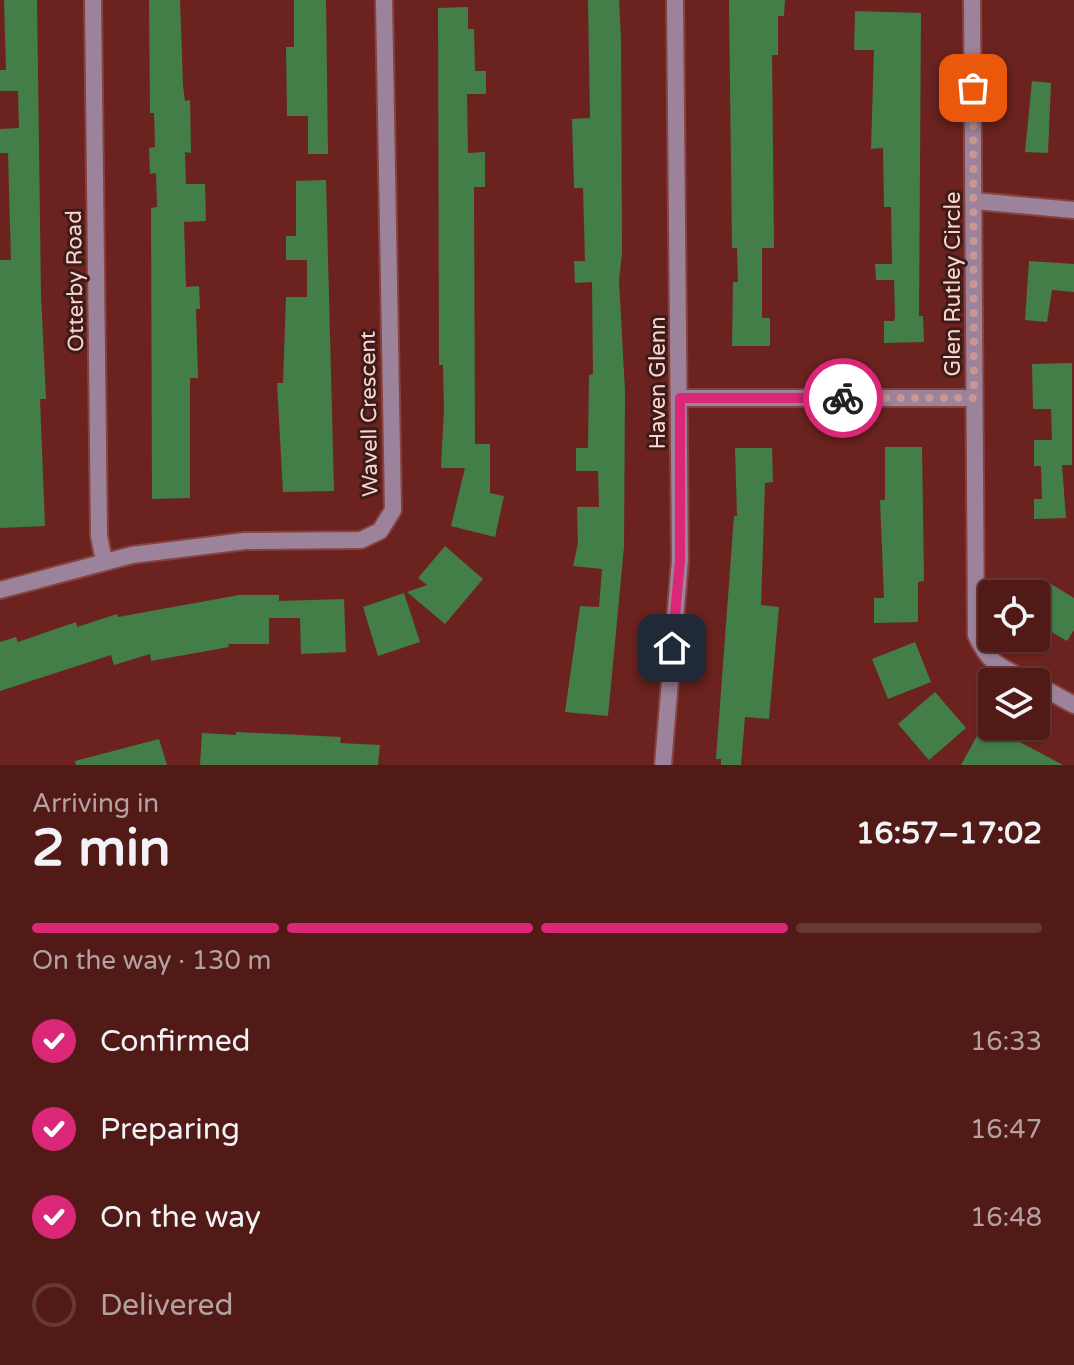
<!DOCTYPE html>
<meta charset="utf-8">
<style>
:root{--surface:#511a17;--page:#572320;--text:#f1f3f6;--muted:#b4a1a1;--line:#673836;--accent:#db2777}
body{margin:0;font-family:"Varela Round",sans-serif;background:var(--page);color:var(--text);height:100vh;display:flex;flex-direction:column;font-size:30px;white-space:nowrap}
*{box-sizing:border-box;margin:0}
p{font-size:26px;color:var(--muted)}
.icon{flex:none;width:44px;height:44px;fill:none;stroke:currentColor;stroke-width:2;stroke-linecap:round;stroke-linejoin:round}
.map{position:relative;height:765px;overflow:hidden}
.panel{display:flex;flex-direction:column;background:var(--surface);flex:1}
.panel>*{flex:none}
.tools{position:absolute;left:978px;top:580px;display:grid;gap:16px}
.tools a{display:grid;place-items:center;width:72px;height:72px;border-radius:8px;background:var(--surface);box-shadow:0 2px 6px #0004,0 0 0 2px var(--line);font-size:40px}
.pin{position:absolute;display:grid;place-items:center;width:68px;height:68px;color:#fff;margin:-34px;border-radius:16px;box-shadow:0 4px 12px #0006}
.courier{position:absolute;display:grid;place-items:center;width:80px;height:80px;margin:-40px;border:6px solid #db2777;border-radius:50%;background:#fff;color:#222;box-shadow:0 2px 10px #0007}
.headline em{font-style:normal;font-weight:700}
.headline div{display:flex;flex-direction:column-reverse}
.headline{display:flex;align-items:center;justify-content:space-between;height:136px;padding:0 32px}
h1{font-size:52px;font-weight:700;line-height:60px}
.bar{display:grid;grid-template-columns:repeat(4,1fr);gap:12px 8px;align-content:center;height:96px;padding:0 32px}
.bar i{height:10px;border-radius:6px;background:var(--line)}
.bar .current{background:var(--accent)}
.bar p{grid-column:span 4}
ol{padding:0 32px;list-style:none}
li{display:flex;align-items:center;gap:24px;height:88px}
li p{margin-inline-start:auto}
li .icon{padding:8px;border-radius:50%;background:var(--accent);color:#fff;stroke-width:4}
li:last-child{color:var(--muted)}
li i{width:44px;height:44px;border:4px solid var(--line);border-radius:50%}
.map>svg:first-child{display:block}
.building{fill:#437e49}
.lines{fill:none;stroke-linecap:round;stroke-linejoin:round}
.minor-casing{stroke:#86433f;stroke-width:20}
.minor{stroke:#9c839b;stroke-width:16}
.done{stroke:#c89792;stroke-width:8;stroke-dasharray:0 14.4}
.route{stroke:#db2777;stroke-width:10}
.labels{text-anchor:middle;stroke-width:6;stroke-linejoin:round;paint-order:stroke}
.street-label{font-size:22px;fill:#fad5d0;stroke:#3c1b18}
</style>
<div class="map">
<svg width="1074" height="765" viewBox="0 0 1074 765">
<rect width="100%" height="100%" fill="#6c231f"/>
<g class="building">
<polygon points="4,0 37,0 41,295 46,399 40,399 45,526 0,528 0,260 11,260 8,153 0,153 0,129 19,128 18,91 0,91 0,70 6,70"/>
<polygon points="149,0 180,0 183,86 185,101 190,100 191,153 185,152 186,184 205,184 206,221 184,222 186,287 199,286 200,309 196,309 198,378 190,378 190,498 152,499 151,208 157,207 156,173 150,174 149,148 155,147 154,113 150,113"/>
<polygon points="294,0 326,0 328,154 308,154 308,116 287,116 286,47 294,47"/>
<polygon points="588,0 619,0 621,39 622,252 619,281 625,391 624,547 608,716 565,712 580,606 599,607 602,569 573,566 578,543 577,507 599,507 598,471 576,471 576,448 588,448 589,375 593,374 592,282 575,283 574,261 585,261 583,188 574,188 572,119 590,118"/>
<polygon points="729,0 785,0 784,16 778,16 778,55 772,55 774,248 762,248 762,318 770,318 770,346 732,346 733,282 738,282 737,248 732,248"/>
<polygon points="468,7 468,29 474,29 475,71 486,71 486,94 467,94 468,153 485,152 485,187 474,187 475,444 490,444 490,493 504,496 495,537 451,526 465,468 441,468 444,409 443,365 439,365 438,8"/>
<polygon points="855,11 921,13 919,316 923,316 924,342 884,343 884,321 894,321 895,317 894,280 876,280 875,264 892,264 891,207 884,207 883,148 871,149 874,50 854,50"/>
<polygon points="1032,81 1051,83 1048,153 1025,152"/>
<polygon points="326,180 334,491 283,492 277,383 283,383 286,297 307,297 307,260 286,260 286,236 296,236 296,181"/>
<polygon points="1029,261 1074,264 1074,292 1052,290 1047,322 1025,320"/>
<polygon points="1072,363 1072,465 1062,465 1066,518 1034,519 1034,499 1042,499 1041,466 1034,466 1034,440 1052,440 1051,409 1033,409 1032,364"/>
<polygon points="885,447 922,447 924,581 918,582 918,622 874,623 874,598 884,598 880,500 885,500"/>
<polygon points="735,448 772,448 773,482 765,483 761,605 779,607 769,719 745,717 741,765 721,765 721,759 716,759 734,516 737,516"/>
<polygon points="445,546 483,579 445,624 407,592 427,585 418,578"/>
<polygon points="1051,584 1074,598 1074,630 1067,641 1036,623 1036,610"/>
<polygon points="404,593 420,642 378,656 363,607"/>
<polygon points="239,595 279,595 279,601 344,599 346,652 301,654 300,618 269,618 269,644 228,644 229,647 151,661 150,654 114,665 111,655 0,691 0,642 16,637 18,642 76,622 77,627 117,614 118,617"/>
<polygon points="915,642 931,682 888,699 872,659"/>
<polygon points="935,692 966,728 929,760 898,724"/>
<polygon points="984,723 1063,765 961,765"/>
<polygon points="236,732 341,737 340,743 380,745 378,765 200,765 202,733 236,735"/>
<polygon points="159,739 167,765 76,765 75,761"/>
</g>
<g class="lines">
<defs>
<g id="minor">
<polyline points="93,0 99,536 104,561"/>
<path d="M 972,0 L 976,635 C 990,667 1003,667 1031,682"/>
<polyline points="975,201 1074,210"/>
<polyline points="680,398 974,398"/>
<polyline points="0,590 132,555 245,541 361,540 380,531 393,510 384,0"/>
<polyline points="1036,684 1074,705"/>
<polyline points="663,765 680,560 675,0"/>
</g>
</defs>
<use href="#minor" class="minor-casing"/>
<use href="#minor" class="minor"/>
</g>
<g class="lines">
<polyline class="done" points="843,398 974,398 973,88"/>
<polyline class="route" points="672,648 680,560 680,398 843,398"/>
</g>
<g class="labels">
<g class="street-label">
<text transform="translate(74 281) rotate(-91)" y="8">Otterby Road</text>
<text transform="translate(952 284) rotate(-90)" y="8">Glen Rutley Circle</text>
<text transform="translate(657 383) rotate(-90)" y="8">Haven Glenn</text>
<text transform="translate(368 414) rotate(-91)" y="8">Wavell Crescent</text>
</g>
</g>
</svg>
<div class="tools">
<a><svg class="icon" aria-label="locate" viewBox="0 0 24 24"><circle cx="12" cy="12" r="6"/><path d="M12 2v4M12 18v4M2 12h4M18 12h4"/></svg></a>
<a><svg class="icon" aria-label="layers" viewBox="0 0 24 24"><path d="M12 4l9 5-9 5-9-5zM3 14l9 5 9-5"/></svg></a>
</div>
<div class="pin" style="left:973px;top:88px;background:#ea580c"><svg class="icon" aria-label="bag" viewBox="0 0 24 24"><path d="M5 8h14l-1 12H6zM9 8a3 3 0 0 1 6 0"/></svg></div>
<div class="pin" style="left:672px;top:648px;background:#1f2937"><svg class="icon" aria-label="home" viewBox="0 0 24 24"><path d="M3 11l9-7 9 7M6 9v11h12V9"/></svg></div>
<div class="courier" style="left:843px;top:398px"><svg class="icon" aria-label="bike" viewBox="0 0 24 24"><circle cx="6" cy="16" r="4"/><circle cx="18" cy="16" r="4"/><path d="M6 16l4-8h5l3 8M10 8l3 8H6M13 5h3"/></svg></div>
</div>
<section class="panel">
<div class="headline"><div><h1>2 min</h1><p>Arriving in</p></div><em>16:57–17:02</em></div>
<div class="bar"><i class="current"></i><i class="current"></i><i class="current"></i><i></i><p>On the way · 130 m</p></div>
<ol>
<li><svg class="icon" aria-label="check" viewBox="0 0 24 24"><path d="M5 12l5 5 9-10"/></svg>Confirmed<p>16:33</p></li>
<li><svg class="icon" aria-label="check" viewBox="0 0 24 24"><path d="M5 12l5 5 9-10"/></svg>Preparing<p>16:47</p></li>
<li><svg class="icon" aria-label="check" viewBox="0 0 24 24"><path d="M5 12l5 5 9-10"/></svg>On the way<p>16:48</p></li>
<li><i></i>Delivered</li>
</ol>
</section>
